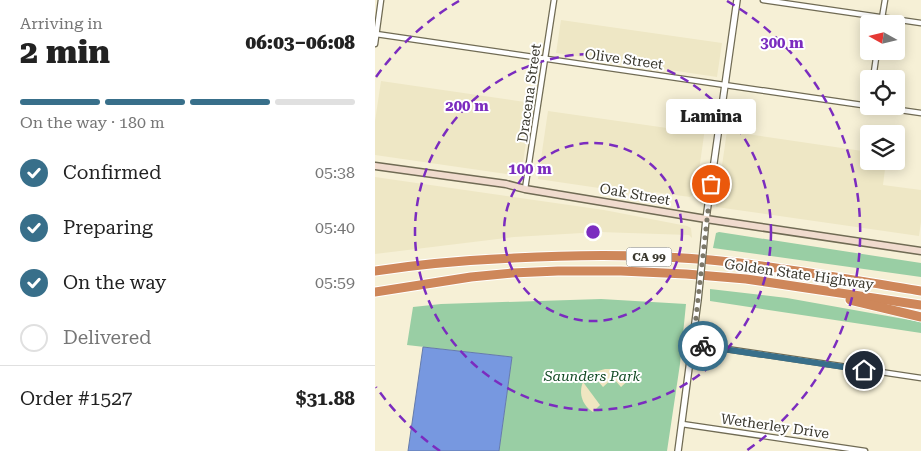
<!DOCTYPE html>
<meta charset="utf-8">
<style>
:root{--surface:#fff;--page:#f2f2f2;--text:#222;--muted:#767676;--line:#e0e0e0;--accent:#386f8a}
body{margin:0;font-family:"Roboto Serif",serif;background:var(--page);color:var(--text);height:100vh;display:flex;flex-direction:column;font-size:19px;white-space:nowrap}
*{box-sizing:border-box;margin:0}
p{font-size:16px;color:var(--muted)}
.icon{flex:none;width:28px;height:28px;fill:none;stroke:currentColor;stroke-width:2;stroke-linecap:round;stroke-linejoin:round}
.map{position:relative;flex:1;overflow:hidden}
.details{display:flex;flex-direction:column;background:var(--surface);width:375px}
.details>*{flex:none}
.needle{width:32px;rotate:278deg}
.fabs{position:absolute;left:485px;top:15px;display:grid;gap:10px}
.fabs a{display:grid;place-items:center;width:45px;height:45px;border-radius:5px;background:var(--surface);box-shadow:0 2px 12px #0003;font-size:25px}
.pin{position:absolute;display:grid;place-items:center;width:42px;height:42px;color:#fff;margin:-21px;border:2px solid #fff;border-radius:50%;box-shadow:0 1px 5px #0007}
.courier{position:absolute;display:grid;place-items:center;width:50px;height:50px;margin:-25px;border:4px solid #386f8a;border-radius:50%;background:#fff;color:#222;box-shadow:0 1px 6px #0007}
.bubble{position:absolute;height:35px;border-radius:5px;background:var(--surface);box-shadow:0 2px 12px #0003;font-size:16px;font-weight:800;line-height:35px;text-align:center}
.headline em{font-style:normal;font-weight:800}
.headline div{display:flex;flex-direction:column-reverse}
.headline{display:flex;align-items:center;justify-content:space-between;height:85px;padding:0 20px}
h1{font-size:32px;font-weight:800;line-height:38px}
.bar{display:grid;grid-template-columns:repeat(4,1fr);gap:8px 5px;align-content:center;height:60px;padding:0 20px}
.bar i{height:6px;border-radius:4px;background:var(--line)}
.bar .on{background:var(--accent)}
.bar p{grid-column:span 4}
.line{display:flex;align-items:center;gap:12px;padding:0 20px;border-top:1px solid var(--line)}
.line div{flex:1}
ol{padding:0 20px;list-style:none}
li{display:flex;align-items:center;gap:15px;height:55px}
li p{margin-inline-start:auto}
li .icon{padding:5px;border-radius:50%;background:var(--accent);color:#fff;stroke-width:4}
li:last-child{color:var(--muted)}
li i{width:28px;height:28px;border:2px solid var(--line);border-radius:50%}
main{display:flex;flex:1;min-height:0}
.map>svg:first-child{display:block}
.built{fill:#eee7c5}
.green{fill:#99cea4}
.sand{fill:#f0e6c1}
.water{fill:#7798e0;stroke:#657bab}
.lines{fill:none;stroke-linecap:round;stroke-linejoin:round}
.minor-casing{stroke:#706b54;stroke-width:7}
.tertiary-casing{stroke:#706b54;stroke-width:8}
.secondary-casing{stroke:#706b54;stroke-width:9}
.motorway-casing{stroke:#fff;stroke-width:11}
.minor{stroke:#fff;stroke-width:4.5}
.tertiary{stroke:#fff;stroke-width:5.5}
.secondary{stroke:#f0dbce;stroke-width:6}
.motorway{stroke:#ce875a;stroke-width:9}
.tertiary-bridge-casing{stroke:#706b54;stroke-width:8;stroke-linecap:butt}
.tertiary-bridge{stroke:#fff;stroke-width:5.5}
.done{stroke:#7c7869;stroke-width:5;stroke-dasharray:0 9}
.route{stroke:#386f8a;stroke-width:6}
.ring{fill:none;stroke:#7b2cbf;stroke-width:2.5;stroke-dasharray:9 6}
.labels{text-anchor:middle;stroke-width:4;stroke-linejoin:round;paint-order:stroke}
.shield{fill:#fff;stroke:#75746d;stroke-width:1}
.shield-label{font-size:12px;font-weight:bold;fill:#3a382e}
.street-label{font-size:14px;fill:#3a382e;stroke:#fff}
.park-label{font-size:14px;font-style:italic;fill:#124a24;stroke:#fff}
.centre{fill:#7b2cbf;stroke:#fff;stroke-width:2.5}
.ring-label{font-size:15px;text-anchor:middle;font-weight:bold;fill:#7b2cbf;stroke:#fff;stroke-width:4;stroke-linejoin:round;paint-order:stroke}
</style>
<main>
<section class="details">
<div class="headline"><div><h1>2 min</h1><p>Arriving in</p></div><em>06:03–06:08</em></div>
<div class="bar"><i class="on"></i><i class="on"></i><i class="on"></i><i></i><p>On the way · 180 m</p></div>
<ol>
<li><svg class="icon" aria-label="check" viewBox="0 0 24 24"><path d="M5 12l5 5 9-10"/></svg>Confirmed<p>05:38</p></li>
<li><svg class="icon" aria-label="check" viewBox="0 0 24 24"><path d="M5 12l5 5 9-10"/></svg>Preparing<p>05:40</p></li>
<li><svg class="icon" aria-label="check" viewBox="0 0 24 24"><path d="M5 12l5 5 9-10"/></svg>On the way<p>05:59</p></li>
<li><i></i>Delivered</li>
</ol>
<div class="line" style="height:65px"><div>Order #1527</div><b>$31.88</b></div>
</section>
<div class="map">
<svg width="546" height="451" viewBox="0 0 546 451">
<rect width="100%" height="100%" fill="#f6f0d6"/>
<g class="built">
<polygon points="186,20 347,43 342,77 181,53"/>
<polygon points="6,81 157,103 146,176 0,155 0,121"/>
<polygon points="173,111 299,129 300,124 330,128 321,192 315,197 279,192 278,196 163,179"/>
<polygon points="352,131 494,152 494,161 511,161 508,185 546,190 546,222 544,236 341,207"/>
<polygon points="0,177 229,210 312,226 316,228 317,238 314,235 224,232 139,237 0,254"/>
</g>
<g class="green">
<polygon points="344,232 546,263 546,277 338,248 341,233"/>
<polygon points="335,289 412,298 546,322 546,333 335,301"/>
<polygon points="226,299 311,304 305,364 292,451 124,451 137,357 32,345 38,307 66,304"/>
</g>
<g class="sand">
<polygon points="230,369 238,369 258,376 246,387 238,378 228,387 216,373"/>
<path d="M 208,382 L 225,405 L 218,412 C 208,406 203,394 208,382 Z"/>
</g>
<polygon class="water" points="48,347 137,357 124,451 33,451"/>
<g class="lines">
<defs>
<g id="minor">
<polyline points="388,0 546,23"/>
<polyline points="506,24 510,0"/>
<polyline points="1,34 494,106"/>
<polyline points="0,44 6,0"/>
<polyline points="498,79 502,51"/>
<polyline points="497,106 546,113"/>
<polyline points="150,189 179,0"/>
<polyline points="318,344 546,378"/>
<polyline points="307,424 490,451"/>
</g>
<g id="tertiary">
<polyline points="328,251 331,219 362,0"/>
<polyline points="303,451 323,300"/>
</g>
<polyline id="secondary" points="0,166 131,184 150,189 331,219 546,251"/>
<g id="motorway">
<path d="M 0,271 C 46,264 92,260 139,258 C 211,254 283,254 355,262 C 419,269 483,281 546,291"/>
<polyline points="0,292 96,277 137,273 183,271 246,271 311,274 371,279 546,305"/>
<polyline points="475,300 546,317"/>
</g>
</defs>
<use href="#minor" class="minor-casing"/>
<use href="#tertiary" class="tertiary-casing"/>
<use href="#secondary" class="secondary-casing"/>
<use href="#motorway" class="motorway-casing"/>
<use href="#minor" class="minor"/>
<use href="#tertiary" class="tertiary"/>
<use href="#secondary" class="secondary"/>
<use href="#motorway" class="motorway"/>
<defs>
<polyline id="tertiary-bridge" points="323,300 328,251"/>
</defs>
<use href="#tertiary-bridge" class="tertiary-bridge-casing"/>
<use href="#tertiary-bridge" class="tertiary-bridge"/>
</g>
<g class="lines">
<polyline class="done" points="328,346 318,344 336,184"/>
<polyline class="route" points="328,346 489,370"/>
</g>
<g class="ring">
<circle cx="218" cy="232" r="89"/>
<circle cx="218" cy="232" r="178"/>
<path d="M65 451A267 267 0 0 1 1 387M1 77A267 267 0 0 1 84 1M352 1A267 267 0 0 1 371 451"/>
</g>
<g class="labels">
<rect class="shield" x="251.5" y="247.5" width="45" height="19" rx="4"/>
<g class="shield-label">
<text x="274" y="261">CA 99</text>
</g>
<g class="street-label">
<text transform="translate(249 59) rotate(8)" y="5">Olive Street</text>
<text transform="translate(154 93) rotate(-82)" y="5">Dracena Street</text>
<text transform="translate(260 194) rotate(10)" y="5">Oak Street</text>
<text transform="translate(424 274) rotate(8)" y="5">Golden State Highway</text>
<text transform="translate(400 426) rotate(8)" y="5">Wetherley Drive</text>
</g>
<g class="park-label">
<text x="217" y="381">Saunders Park</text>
</g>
</g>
<circle cx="218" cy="232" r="8" class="centre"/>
<g class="ring-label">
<text x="407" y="48">300 m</text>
<text x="92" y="111">200 m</text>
<text x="155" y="174">100 m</text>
</g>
</svg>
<div class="fabs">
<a><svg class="needle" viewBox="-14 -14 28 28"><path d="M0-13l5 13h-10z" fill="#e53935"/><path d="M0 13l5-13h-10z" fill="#767676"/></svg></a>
<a><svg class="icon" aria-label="locate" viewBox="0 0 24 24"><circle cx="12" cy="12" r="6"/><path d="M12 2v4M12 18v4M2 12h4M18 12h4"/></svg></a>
<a><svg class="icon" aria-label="layers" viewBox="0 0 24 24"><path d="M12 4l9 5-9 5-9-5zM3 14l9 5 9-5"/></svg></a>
</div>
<div class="pin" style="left:336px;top:184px;background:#ea580c"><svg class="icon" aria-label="bag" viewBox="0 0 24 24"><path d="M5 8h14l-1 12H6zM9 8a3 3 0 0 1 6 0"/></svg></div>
<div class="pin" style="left:489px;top:370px;background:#1f2937"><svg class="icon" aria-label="home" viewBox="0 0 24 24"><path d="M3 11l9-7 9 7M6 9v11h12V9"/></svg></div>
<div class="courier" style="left:328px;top:346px"><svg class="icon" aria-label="bike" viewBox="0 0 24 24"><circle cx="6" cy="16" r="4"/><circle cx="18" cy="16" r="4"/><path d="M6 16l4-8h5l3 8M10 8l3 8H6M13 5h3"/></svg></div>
<div class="bubble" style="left:291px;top:99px;width:90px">Lamina</div>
</div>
</main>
